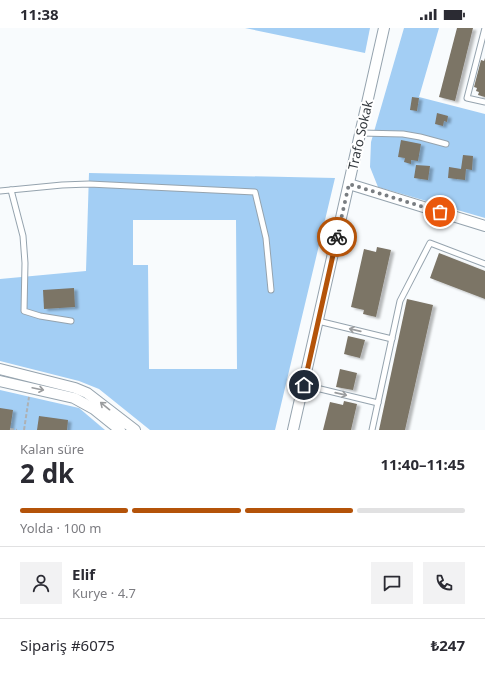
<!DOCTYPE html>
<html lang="tr">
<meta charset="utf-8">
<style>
:root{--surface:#fff;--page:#f2f2f3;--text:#2b2b33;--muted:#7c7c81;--line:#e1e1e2;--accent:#b45309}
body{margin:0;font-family:"Noto Sans",sans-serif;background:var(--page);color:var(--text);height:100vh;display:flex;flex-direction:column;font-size:15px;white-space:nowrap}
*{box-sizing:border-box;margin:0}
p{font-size:13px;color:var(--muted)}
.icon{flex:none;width:22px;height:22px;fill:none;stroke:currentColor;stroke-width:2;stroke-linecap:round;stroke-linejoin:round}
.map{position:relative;height:402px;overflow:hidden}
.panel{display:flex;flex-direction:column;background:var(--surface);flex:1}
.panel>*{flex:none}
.pin{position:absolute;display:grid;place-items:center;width:34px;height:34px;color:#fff;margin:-17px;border:2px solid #fff;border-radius:50%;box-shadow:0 1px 4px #0007}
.courier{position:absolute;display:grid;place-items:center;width:40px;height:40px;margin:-20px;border:3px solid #b45309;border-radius:50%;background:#fff;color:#222;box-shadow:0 1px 5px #0007}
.summary em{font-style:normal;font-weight:700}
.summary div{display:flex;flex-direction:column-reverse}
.summary{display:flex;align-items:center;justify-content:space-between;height:68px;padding:0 20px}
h1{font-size:26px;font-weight:700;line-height:30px}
.bar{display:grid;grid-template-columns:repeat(4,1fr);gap:6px 4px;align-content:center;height:48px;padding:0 20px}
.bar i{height:5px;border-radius:3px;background:var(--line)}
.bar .active{background:var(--accent)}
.bar p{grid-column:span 4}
.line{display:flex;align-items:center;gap:10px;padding:0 20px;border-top:1px solid var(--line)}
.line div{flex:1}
.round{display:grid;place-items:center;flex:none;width:42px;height:42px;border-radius:0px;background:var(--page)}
.status{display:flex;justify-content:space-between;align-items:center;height:28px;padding:0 20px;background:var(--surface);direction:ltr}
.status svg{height:11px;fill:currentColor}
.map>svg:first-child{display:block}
.green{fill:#a3cef4;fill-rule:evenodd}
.building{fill:#7b7466;filter:url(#shadow)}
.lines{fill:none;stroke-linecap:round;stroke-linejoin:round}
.service-casing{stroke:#95a3ae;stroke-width:7}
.minor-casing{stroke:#95a3ae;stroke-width:12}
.path{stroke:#adb1b4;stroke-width:2;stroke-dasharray:4 2;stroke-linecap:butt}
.service{stroke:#fff;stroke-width:5}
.minor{stroke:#fff;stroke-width:10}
.oneway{stroke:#9a9c9e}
.done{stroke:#797d81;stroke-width:4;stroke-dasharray:0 7.2}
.route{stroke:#b45309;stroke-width:5}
.labels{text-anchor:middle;stroke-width:4;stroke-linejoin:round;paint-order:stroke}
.street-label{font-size:13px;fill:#34393e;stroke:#fff}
</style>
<div class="status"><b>11:38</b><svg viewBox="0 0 49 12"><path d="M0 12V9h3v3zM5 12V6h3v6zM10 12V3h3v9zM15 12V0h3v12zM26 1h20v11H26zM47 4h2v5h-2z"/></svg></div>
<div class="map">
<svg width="485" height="402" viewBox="0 0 485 402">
<defs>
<filter id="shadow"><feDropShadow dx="3.5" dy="2" stdDeviation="1" flood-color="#0004"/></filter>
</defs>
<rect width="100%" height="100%" fill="#f8fbfd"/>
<g class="green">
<polygon points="245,0 370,0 365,25"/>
<polygon points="404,0 439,0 419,69 485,86 485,190 378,159 370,139 371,114"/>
<path d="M 89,145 L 335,150 L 275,402 L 150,402 L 99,361 L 79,353 L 0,333 L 0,251 L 86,243 ZM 133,192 L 236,192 L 237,341 L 149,341 L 148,237 L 133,237 Z"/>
<polygon points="0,362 79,380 105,402 0,402"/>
</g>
<g class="building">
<polygon points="457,0 473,0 455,73 439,69"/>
<polygon points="485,30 485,69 478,67 479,64 476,63 477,60 474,59 481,32 484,33"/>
<polygon points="412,69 419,70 417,83 410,82"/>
<polygon points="437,85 448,88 447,94 444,93 443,98 435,96"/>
<polygon points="401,112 421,116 418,133 411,132 411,136 404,134 405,130 398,129"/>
<polygon points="463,127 473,128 472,142 466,141 465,152 448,150 449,139 461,141"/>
<polygon points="416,137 430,138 428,152 414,150"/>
<polygon points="377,219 391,222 376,289 363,286 364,282 351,279 364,221 376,224"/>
<polygon points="439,225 485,243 485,271 430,250"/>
<polygon points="74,260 75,279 44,281 43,262"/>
<polygon points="407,271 433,277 405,402 379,402"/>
<polygon points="348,308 365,312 360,330 344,326"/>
<polygon points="340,341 357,345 353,362 336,359"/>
<polygon points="344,373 357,376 351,402 323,402 330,374 343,377"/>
<polygon points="0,380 13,382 10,402 0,402"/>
<polygon points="39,388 68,392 67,402 37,402"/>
</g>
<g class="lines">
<defs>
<g id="service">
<polyline points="485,0 467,70 485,74"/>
<polyline points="361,105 403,106 420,109 446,116"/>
<polyline points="11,162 23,208 25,235 24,283 40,288 71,293"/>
<polyline points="0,163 62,157 89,156 255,164 266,210 271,262"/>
<polyline points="318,293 392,311"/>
<polyline points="304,357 378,375"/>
<polyline points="372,402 400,273 430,215 485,236"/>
</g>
<g id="minor">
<polyline points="349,156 485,198"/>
<polyline points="0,341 75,360 87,365 135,402"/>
<polyline points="0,353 74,370 94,381 120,402"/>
<polyline points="293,402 384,0"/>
</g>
</defs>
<use href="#service" class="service-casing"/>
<use href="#minor" class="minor-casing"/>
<g class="path">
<polyline points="10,401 17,402"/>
<polyline points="24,402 29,369"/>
</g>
<use href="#service" class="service"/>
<use href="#minor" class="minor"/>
</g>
<defs><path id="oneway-shaft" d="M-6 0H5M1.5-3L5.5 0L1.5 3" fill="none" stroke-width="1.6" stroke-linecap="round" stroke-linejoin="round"/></defs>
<g class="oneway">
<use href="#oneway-shaft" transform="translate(355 302) rotate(-167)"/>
<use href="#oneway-shaft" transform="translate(38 361) rotate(12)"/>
<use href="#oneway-shaft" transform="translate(341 366) rotate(13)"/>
<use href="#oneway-shaft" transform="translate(105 378) rotate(-141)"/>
</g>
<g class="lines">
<polyline class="done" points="337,209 349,156 440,184"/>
<polyline class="route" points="304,357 337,209"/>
</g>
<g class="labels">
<g class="street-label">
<text transform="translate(360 107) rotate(-77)" y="5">Trafo Sokak</text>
</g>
</g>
</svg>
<div class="pin" style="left:440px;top:184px;background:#ea580c"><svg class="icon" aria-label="bag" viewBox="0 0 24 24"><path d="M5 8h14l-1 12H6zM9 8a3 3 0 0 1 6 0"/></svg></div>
<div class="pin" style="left:304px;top:357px;background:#1f2937"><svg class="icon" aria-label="home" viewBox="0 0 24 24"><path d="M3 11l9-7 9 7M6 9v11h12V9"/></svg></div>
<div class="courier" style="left:337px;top:209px"><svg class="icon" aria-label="bike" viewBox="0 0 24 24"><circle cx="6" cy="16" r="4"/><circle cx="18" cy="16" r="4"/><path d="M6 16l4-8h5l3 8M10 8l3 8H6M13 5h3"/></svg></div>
</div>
<section class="panel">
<div class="summary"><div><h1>2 dk</h1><p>Kalan süre</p></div><em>11:40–11:45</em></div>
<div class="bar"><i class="active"></i><i class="active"></i><i class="active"></i><i></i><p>Yolda · 100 m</p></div>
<div class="line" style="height:72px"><a class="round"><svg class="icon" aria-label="person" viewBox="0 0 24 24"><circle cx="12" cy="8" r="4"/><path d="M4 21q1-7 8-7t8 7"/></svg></a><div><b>Elif</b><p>Kurye · 4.7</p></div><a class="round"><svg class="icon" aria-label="chat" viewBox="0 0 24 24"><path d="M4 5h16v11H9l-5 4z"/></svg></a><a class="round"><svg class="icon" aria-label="phone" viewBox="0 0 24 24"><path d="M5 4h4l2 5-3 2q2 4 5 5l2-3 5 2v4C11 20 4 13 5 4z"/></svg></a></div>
<div class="line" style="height:52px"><div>Sipariş #6075</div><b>₺247</b></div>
</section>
